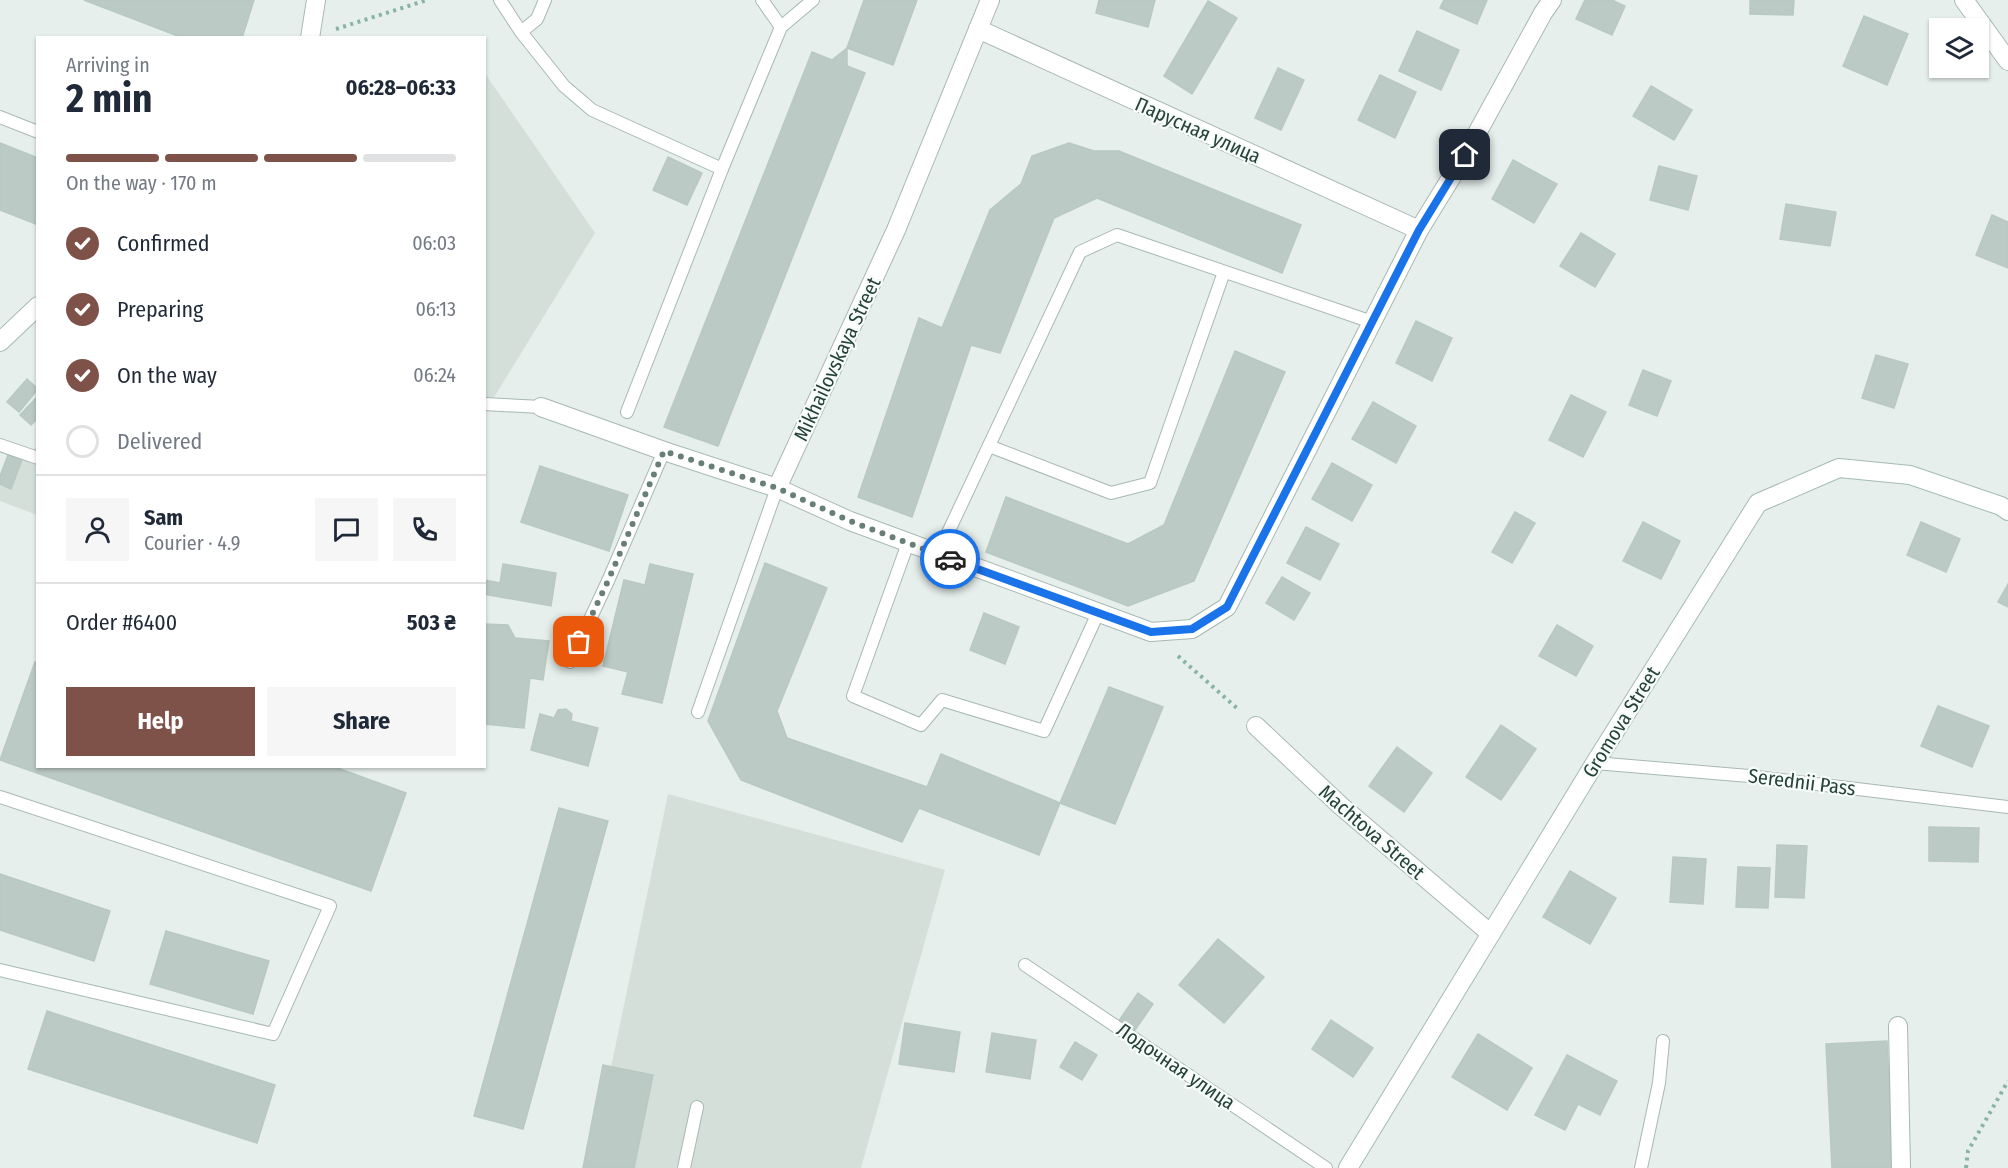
<!DOCTYPE html>
<meta charset="utf-8">
<style>
:root{--surface:#fff;--page:#f6f6f7;--text:#1f2937;--muted:#747a83;--line:#e0e1e3;--accent:#7f5249}
body{margin:0;font-family:"Fira Sans Condensed",sans-serif;background:var(--page);color:var(--text);height:100vh;display:flex;flex-direction:column;font-size:22px;white-space:nowrap}
*{box-sizing:border-box;margin:0}
p{font-size:20px;color:var(--muted)}
.icon{flex:none;width:33px;height:33px;fill:none;stroke:currentColor;stroke-width:2;stroke-linecap:round;stroke-linejoin:round}
.map{position:relative;flex:1;overflow:hidden}
.side{position:absolute;left:36px;top:36px;width:450px;height:732px;display:flex;flex-direction:column;background:var(--surface);border-radius:0px;box-shadow:0 2px 4px #0004}
.side>*{flex:none}
.tools{position:absolute;left:1929px;top:18px;display:grid;gap:12px}
.tools a{display:grid;place-items:center;width:60px;height:60px;border-radius:0px;background:var(--surface);box-shadow:0 2px 4px #0004;font-size:30px}
.pin{position:absolute;display:grid;place-items:center;width:51px;height:51px;color:#fff;margin:-26px;border-radius:12px;box-shadow:0 3px 9px #0006}
.courier{position:absolute;display:grid;place-items:center;width:60px;height:60px;margin:-30px;border:4px solid #1a73e8;border-radius:50%;background:#fff;color:#222;box-shadow:0 2px 8px #0007}
.headline em{font-style:normal;font-weight:700}
.headline div{display:flex;flex-direction:column-reverse}
.headline{display:flex;align-items:center;justify-content:space-between;height:102px;padding:0 30px}
h1{font-size:39px;font-weight:700;line-height:45px}
.bar{display:grid;grid-template-columns:repeat(4,1fr);gap:9px 6px;align-content:center;height:72px;padding:0 30px}
.bar i{height:8px;border-radius:4px;background:var(--line)}
.bar .active{background:var(--accent)}
.bar p{grid-column:span 4}
.line{display:flex;align-items:center;gap:15px;padding:0 30px;border-top:2px solid var(--line)}
.line div{flex:1}
.round{display:grid;place-items:center;flex:none;width:63px;height:63px;border-radius:0px;background:var(--page)}
ol{padding:0 30px;list-style:none}
li{display:flex;align-items:center;gap:18px;height:66px}
li p{margin-inline-start:auto}
li .icon{padding:6px;border-radius:50%;background:var(--accent);color:#fff;stroke-width:4}
li:last-child{color:var(--muted)}
li i{width:33px;height:33px;border:3px solid var(--line);border-radius:50%}
.action{display:flex;gap:12px;margin-top:auto;padding:12px 30px}
.action a{flex:1;height:69px;border-radius:0px;background:var(--accent);color:#fff;font-size:24px;font-weight:700;line-height:69px;text-align:center}
.action a+a{background:var(--page);color:var(--text)}
.map>svg:first-child{display:block}
.built{fill:#d4dfda}
.building{fill:#bbcac4;stroke:#b8c9c2;stroke-width:1.5}
.lines{fill:none;stroke-linecap:round;stroke-linejoin:round}
.lane-casing{stroke:#a8b8b2;stroke-width:14}
.street-casing{stroke:#a8b8b2;stroke-width:20}
.secondary-casing{stroke:#a4bbb3;stroke-width:20}
.path{stroke:#86b3a5;stroke-width:4;stroke-dasharray:3 4.5;stroke-linecap:butt}
.lane{stroke:#fff;stroke-width:12}
.street{stroke:#fff;stroke-width:18}
.secondary{stroke:#fff;stroke-width:18}
.done{stroke:#687f78;stroke-width:6;stroke-dasharray:0 10.8}
.route{stroke:#1a73e8;stroke-width:8}
.labels{text-anchor:middle;stroke-width:4.5;stroke-linejoin:round;paint-order:stroke}
.street-label{font-size:20px;fill:#24423a;stroke:#f7fbf9}
</style>
<div class="map">
<svg width="2008" height="1168" viewBox="0 0 2008 1168">
<rect width="100%" height="100%" fill="#e6efeb"/>
<g class="built">
<polygon points="484,72 595,233 485,412 484,412"/>
<polygon points="37,446 37,515 0,501 0,485"/>
<polygon points="668,794 945,870 861,1168 590,1168"/>
</g>
<g class="building">
<polygon points="84,0 254,0 242,38 183,38"/>
<polygon points="864,0 917,0 893,65 847,48"/>
<polygon points="1099,0 1155,0 1148,27 1096,13"/>
<polygon points="1444,0 1487,0 1477,24 1440,8"/>
<polygon points="1585,0 1612,0 1625,6 1612,35 1576,19"/>
<polygon points="1750,0 1794,0 1793,15 1750,14"/>
<polygon points="1208,1 1237,18 1192,94 1164,76"/>
<polygon points="1864,16 1908,34 1887,85 1843,66"/>
<polygon points="1417,31 1459,50 1441,90 1399,71"/>
<polygon points="847,48 847,66 865,73 718,446 664,427 812,52 832,60"/>
<polygon points="1278,68 1304,80 1281,130 1255,118"/>
<polygon points="1380,75 1416,92 1395,138 1358,120"/>
<polygon points="1651,86 1692,110 1674,140 1633,116"/>
<polygon points="0,143 38,158 38,225 0,210"/>
<polygon points="1069,143 1094,151 1119,151 1301,225 1282,273 1097,198 1054,218 1000,353 971,345 912,517 858,497 919,318 942,328 990,210 1021,184 1032,156"/>
<polygon points="668,157 702,173 687,205 653,190"/>
<polygon points="1513,160 1557,184 1534,223 1492,199"/>
<polygon points="1659,166 1697,176 1688,210 1650,200"/>
<polygon points="1786,204 1836,212 1830,246 1780,239"/>
<polygon points="1992,215 2008,222 2008,268 1976,255"/>
<polygon points="1581,233 1615,254 1595,287 1560,266"/>
<polygon points="1416,321 1452,338 1432,381 1396,363"/>
<polygon points="1235,351 1285,372 1194,581 1128,606 986,552 1006,497 1128,544 1164,525"/>
<polygon points="1876,355 1908,364 1894,408 1862,398"/>
<polygon points="1643,370 1671,381 1657,416 1629,405"/>
<polygon points="27,379 38,389 19,412 7,402"/>
<polygon points="1571,395 1606,412 1583,457 1549,440"/>
<polygon points="38,396 38,418 31,425 20,415"/>
<polygon points="1373,402 1416,426 1396,463 1352,439"/>
<polygon points="8,455 22,460 11,489 0,484 0,476"/>
<polygon points="1332,463 1372,485 1352,521 1312,499"/>
<polygon points="540,466 628,495 609,551 521,522"/>
<polygon points="1515,512 1535,523 1512,563 1492,552"/>
<polygon points="1643,522 1680,541 1661,579 1623,561"/>
<polygon points="1921,522 1960,539 1946,572 1907,555"/>
<polygon points="1306,527 1339,544 1320,580 1287,563"/>
<polygon points="765,563 827,588 777,711 787,738 927,787 941,754 1060,803 1039,855 919,808 902,842 741,780 708,721"/>
<polygon points="503,564 556,573 551,606 484,594 484,580 500,583"/>
<polygon points="650,564 693,574 662,703 622,694 628,672 603,666 624,580 645,585"/>
<polygon points="1282,577 1310,593 1294,620 1266,603"/>
<polygon points="2008,584 2008,607 1998,602"/>
<polygon points="984,613 1019,627 1005,664 970,650"/>
<polygon points="484,624 508,625 515,638 549,641 543,680 530,678 524,728 484,724"/>
<polygon points="1557,625 1593,646 1576,676 1539,656"/>
<polygon points="35,662 38,663 38,766 332,766 406,793 371,891 0,760"/>
<polygon points="1109,687 1163,707 1115,824 1060,803"/>
<polygon points="1938,706 1989,726 1972,767 1921,746"/>
<polygon points="566,709 572,714 571,721 598,728 588,766 531,750 540,714 554,718 558,710"/>
<polygon points="1501,725 1536,749 1501,800 1466,777"/>
<polygon points="1397,747 1432,773 1404,812 1369,786"/>
<polygon points="559,808 608,821 523,1129 474,1116"/>
<polygon points="1929,827 1979,828 1978,862 1929,861"/>
<polygon points="1777,845 1807,846 1804,898 1775,897"/>
<polygon points="1673,857 1706,859 1703,904 1670,902"/>
<polygon points="1738,867 1770,868 1768,908 1736,907"/>
<polygon points="1570,871 1616,898 1590,944 1543,917"/>
<polygon points="0,874 110,911 94,961 0,930"/>
<polygon points="166,931 269,961 253,1014 150,984"/>
<polygon points="1218,939 1264,977 1224,1023 1179,985"/>
<polygon points="1138,993 1153,1004 1133,1033 1118,1022"/>
<polygon points="47,1011 275,1085 257,1143 28,1069"/>
<polygon points="1331,1020 1373,1048 1353,1077 1312,1049"/>
<polygon points="905,1023 960,1032 954,1072 899,1064"/>
<polygon points="992,1033 1036,1040 1030,1079 986,1072"/>
<polygon points="1478,1034 1532,1068 1507,1110 1452,1077"/>
<polygon points="1887,1041 1893,1168 1832,1168 1826,1044"/>
<polygon points="1075,1042 1097,1055 1082,1080 1060,1067"/>
<polygon points="1567,1055 1617,1081 1600,1115 1578,1104 1565,1130 1535,1115"/>
<polygon points="603,1065 653,1075 634,1168 583,1168"/>
</g>
<g class="lines">
<defs>
<g id="lane">
<polyline points="500,0 521,32 537,19 545,0"/>
<polyline points="762,0 781,27"/>
<polyline points="521,32 564,86 592,110 722,169 781,27 813,0"/>
<polyline points="0,117 38,132"/>
<polyline points="484,404 541,407"/>
<polyline points="627,412 722,169"/>
<polyline points="0,445 38,458"/>
<polyline points="989,446 1111,493 1150,483 1224,272"/>
<polyline points="908,543 853,696 921,725 942,700 1044,731 1098,613"/>
<polyline points="938,554 1080,252 1117,235 1372,322"/>
<polyline points="570,662 608,581 664,451"/>
<polyline points="698,712 777,488"/>
<polyline points="1595,763 1749,776 2008,807"/>
<polyline points="0,797 330,906 273,1034 0,970"/>
<polyline points="1025,965 1326,1168"/>
<polyline points="684,1168 697,1107"/>
<polyline points="1641,1168 1659,1083 1663,1041"/>
</g>
<g id="street">
<polyline points="1964,0 2008,61"/>
<polyline points="978,29 1419,230"/>
<polyline points="310,38 316,0"/>
<polyline points="0,342 38,306"/>
<polyline points="541,407 664,451 777,488 896,230 990,0"/>
<polyline points="777,488 850,521 1151,632 1192,629 1227,607 1419,230 1465,155 1543,13 1552,0"/>
<polyline points="1256,726 1341,806 1491,934"/>
<polyline points="1898,1026 1901,1168"/>
</g>
<polyline id="secondary" points="1348,1168 1595,763 1758,503 1839,468 1910,475 2001,506 2008,511"/>
</defs>
<use href="#lane" class="lane-casing"/>
<use href="#street" class="street-casing"/>
<use href="#secondary" class="secondary-casing"/>
<g class="path">
<polyline points="336,29 427,0"/>
<polyline points="1178,656 1238,709"/>
<polyline points="1966,1168 1968,1151 2008,1081"/>
</g>
<use href="#lane" class="lane"/>
<use href="#street" class="street"/>
<use href="#secondary" class="secondary"/>
</g>
<g class="lines">
<polyline class="done" points="579,642 608,581 664,451 777,488 850,521 950,559"/>
<polyline class="route" points="950,559 1151,632 1192,629 1227,607 1419,230 1465,155"/>
</g>
<g class="labels">
<g class="street-label">
<text transform="translate(1198 130) rotate(24)" y="7">Парусная улица</text>
<text transform="translate(837 359) rotate(-65)" y="7">Mikhailovskaya Street</text>
<text transform="translate(1621 722) rotate(-58)" y="7">Gromova Street</text>
<text transform="translate(1802 782) rotate(7)" y="7">Serednii Pass</text>
<text transform="translate(1372 832) rotate(41)" y="7">Machtova Street</text>
<text transform="translate(1176 1066) rotate(34)" y="7">Лодочная улица</text>
</g>
</g>
</svg>
<div class="tools">
<a><svg class="icon" aria-label="layers" viewBox="0 0 24 24"><path d="M12 4l9 5-9 5-9-5zM3 14l9 5 9-5"/></svg></a>
</div>
<div class="pin" style="left:579px;top:642px;background:#ea580c"><svg class="icon" aria-label="bag" viewBox="0 0 24 24"><path d="M5 8h14l-1 12H6zM9 8a3 3 0 0 1 6 0"/></svg></div>
<div class="pin" style="left:1465px;top:155px;background:#1f2937"><svg class="icon" aria-label="home" viewBox="0 0 24 24"><path d="M3 11l9-7 9 7M6 9v11h12V9"/></svg></div>
<div class="courier" style="left:950px;top:559px"><svg class="icon" aria-label="car" viewBox="0 0 24 24"><path d="M5 17H2v-5l4-1 3-4h7l3 4 3 1v5h-3M9 17h6M6 11h13"/><circle cx="7" cy="17" r="2"/><circle cx="17" cy="17" r="2"/></svg></div>
<section class="side">
<div class="headline"><div><h1>2 min</h1><p>Arriving in</p></div><em>06:28–06:33</em></div>
<div class="bar"><i class="active"></i><i class="active"></i><i class="active"></i><i></i><p>On the way · 170 m</p></div>
<ol>
<li><svg class="icon" aria-label="check" viewBox="0 0 24 24"><path d="M5 12l5 5 9-10"/></svg>Confirmed<p>06:03</p></li>
<li><svg class="icon" aria-label="check" viewBox="0 0 24 24"><path d="M5 12l5 5 9-10"/></svg>Preparing<p>06:13</p></li>
<li><svg class="icon" aria-label="check" viewBox="0 0 24 24"><path d="M5 12l5 5 9-10"/></svg>On the way<p>06:24</p></li>
<li><i></i>Delivered</li>
</ol>
<div class="line" style="height:108px"><a class="round"><svg class="icon" aria-label="person" viewBox="0 0 24 24"><circle cx="12" cy="8" r="4"/><path d="M4 21q1-7 8-7t8 7"/></svg></a><div><b>Sam</b><p>Courier · 4.9</p></div><a class="round"><svg class="icon" aria-label="chat" viewBox="0 0 24 24"><path d="M4 5h16v11H9l-5 4z"/></svg></a><a class="round"><svg class="icon" aria-label="phone" viewBox="0 0 24 24"><path d="M5 4h4l2 5-3 2q2 4 5 5l2-3 5 2v4C11 20 4 13 5 4z"/></svg></a></div>
<div class="line" style="height:78px"><div>Order #6400</div><b>503 ₴</b></div>
<div class="action"><a>Help</a><a>Share</a></div>
</section>
</div>
